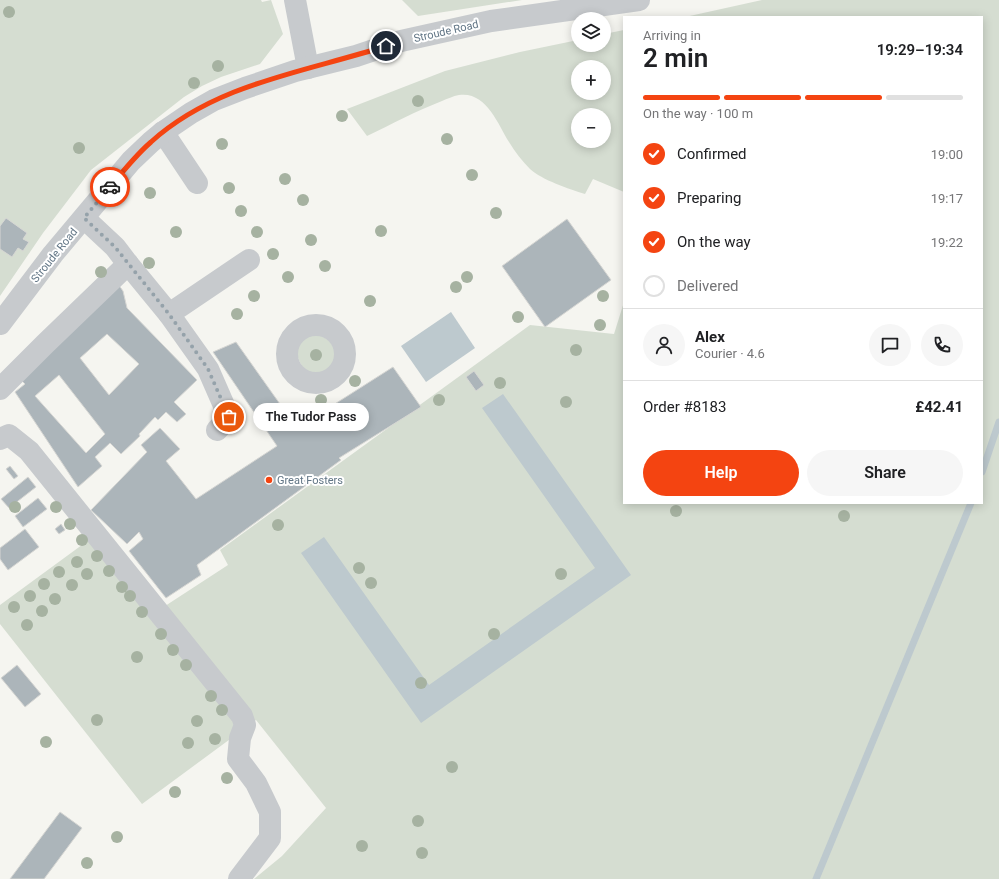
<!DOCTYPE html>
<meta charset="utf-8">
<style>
:root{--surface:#fff;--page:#f6f6f6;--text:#202124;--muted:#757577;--line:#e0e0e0;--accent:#f44411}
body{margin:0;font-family:Roboto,sans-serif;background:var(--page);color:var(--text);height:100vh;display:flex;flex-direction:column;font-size:15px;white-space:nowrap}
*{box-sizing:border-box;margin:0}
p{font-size:13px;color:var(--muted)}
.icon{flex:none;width:22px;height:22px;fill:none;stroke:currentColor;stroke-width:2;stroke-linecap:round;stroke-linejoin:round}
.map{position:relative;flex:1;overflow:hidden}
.drawer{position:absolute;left:623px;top:16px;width:360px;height:488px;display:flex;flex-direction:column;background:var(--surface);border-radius:0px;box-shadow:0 2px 10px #0003}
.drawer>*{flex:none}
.tools{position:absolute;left:571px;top:12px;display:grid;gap:8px}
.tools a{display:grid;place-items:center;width:40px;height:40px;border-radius:50%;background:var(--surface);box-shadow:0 2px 10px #0003;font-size:20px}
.pin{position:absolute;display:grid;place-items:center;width:34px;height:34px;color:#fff;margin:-17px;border:2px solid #fff;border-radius:50%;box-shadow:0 1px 4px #0007}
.courier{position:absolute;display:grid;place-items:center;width:40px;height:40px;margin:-20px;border:3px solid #f44411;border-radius:50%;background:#fff;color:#222;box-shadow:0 1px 5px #0007}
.bubble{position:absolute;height:28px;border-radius:14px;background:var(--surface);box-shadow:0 2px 10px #0003;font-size:13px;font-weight:600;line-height:28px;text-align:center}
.headline em{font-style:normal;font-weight:600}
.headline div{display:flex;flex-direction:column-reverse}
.headline{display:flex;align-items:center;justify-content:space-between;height:68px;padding:0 20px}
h1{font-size:26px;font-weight:600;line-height:30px}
.bar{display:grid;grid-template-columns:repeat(4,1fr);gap:6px 4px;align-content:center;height:48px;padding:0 20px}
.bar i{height:5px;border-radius:3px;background:var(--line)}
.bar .selected{background:var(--accent)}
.bar p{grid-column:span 4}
.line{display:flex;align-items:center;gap:10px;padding:0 20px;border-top:1px solid var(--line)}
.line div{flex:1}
.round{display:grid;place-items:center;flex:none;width:42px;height:42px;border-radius:21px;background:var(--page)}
ol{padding:0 20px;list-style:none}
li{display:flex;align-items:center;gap:12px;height:44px}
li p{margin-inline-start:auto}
li .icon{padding:4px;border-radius:50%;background:var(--accent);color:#fff;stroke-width:4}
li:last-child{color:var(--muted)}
li i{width:22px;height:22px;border:2px solid var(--line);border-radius:50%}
.cta{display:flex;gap:8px;margin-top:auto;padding:8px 20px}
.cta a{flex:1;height:46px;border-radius:24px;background:var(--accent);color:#fff;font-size:16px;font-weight:600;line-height:46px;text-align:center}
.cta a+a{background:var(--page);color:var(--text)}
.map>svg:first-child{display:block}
.green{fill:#d5ddd1;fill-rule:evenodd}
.water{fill:#bdc9ce}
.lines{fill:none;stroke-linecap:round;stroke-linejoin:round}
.stream{stroke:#bdc9ce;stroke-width:7}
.building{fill:#acb5ba;stroke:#d6d6d3;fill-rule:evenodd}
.minor{stroke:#c7cacd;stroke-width:22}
.tree{fill:#a6b2a1}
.done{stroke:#95a2aa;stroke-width:4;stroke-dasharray:0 7.2}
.route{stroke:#f44411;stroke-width:5}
.poi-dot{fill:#f44411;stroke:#fff;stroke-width:1.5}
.labels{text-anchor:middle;stroke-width:4;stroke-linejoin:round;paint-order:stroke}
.street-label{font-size:11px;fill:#617585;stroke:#fff}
.poi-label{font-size:11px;fill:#617585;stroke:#fff;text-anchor:start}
</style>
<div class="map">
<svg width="999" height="879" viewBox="0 0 999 879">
<rect width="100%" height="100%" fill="#f5f5f0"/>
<g class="green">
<polygon points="0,0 261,0 262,2 271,0 283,34 260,64 221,77 202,86 184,97 91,170 43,233 0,296 0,249 18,248 23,251 29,242 23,239 27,233 6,218 0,226"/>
<polygon points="402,0 522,0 418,16"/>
<polygon points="762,0 999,0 999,879 254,879 282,856 326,808 256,720 142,804 0,624 0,605 101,531 162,608 228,565 220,550 530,325 614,334 624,302 624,503 982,503 982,17 685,17"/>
<path d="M 624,30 L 624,192 L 593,179 L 585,194 C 569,189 542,180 530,169 C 522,161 515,152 509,142 C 498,124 486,91 459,95 C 453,96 447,99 442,101 C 416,111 392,124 367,136 L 347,109 L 445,71 L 520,52 L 578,40 L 578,45 L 604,45 L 604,34 ZM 578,67 L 604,67 L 604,93 L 578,93 ZM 578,115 L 604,115 L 604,141 L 578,141 Z"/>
<path d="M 311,334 C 328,333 344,353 332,368 C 312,394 278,345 311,334 Z"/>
</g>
<g class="water">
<polygon points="451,312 475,348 426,382 401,346"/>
<polygon points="503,394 631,575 421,723 301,553 324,537 429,685 595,568 482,408"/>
</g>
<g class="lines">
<g class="stream">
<polyline points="982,472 999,422"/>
<polyline points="816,879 971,503"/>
</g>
</g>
<g class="building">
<polygon points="6,218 27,233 23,239 29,242 23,251 18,248 12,257 0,249 0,226"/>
<polygon points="567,219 611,280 545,327 502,266"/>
<path d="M 118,284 L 123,291 L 127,308 L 197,380 L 174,402 L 186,414 L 177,422 L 166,412 L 158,420 L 155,417 L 139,434 L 140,436 L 121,454 L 110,443 L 95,457 L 102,466 L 78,487 L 15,392 L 25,384 L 20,379 ZM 107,334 L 139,364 L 109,395 L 80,358 ZM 59,375 L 105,434 L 86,453 L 35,396 Z"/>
<polygon points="236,342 297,428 393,367 421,407 339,458 341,460 197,565 201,575 166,598 129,551 143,539 139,532 127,544 91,510 147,452 141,445 160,428 180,449 166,461 196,499 277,446 213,352"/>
<polygon points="474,371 484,385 476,391 466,377"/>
<polygon points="10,466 18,476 14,479 6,469"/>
<polygon points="28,477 36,487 9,508 1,499"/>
<polygon points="38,498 47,509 23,527 15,516"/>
<polygon points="61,524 65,530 59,534 55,529"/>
<polygon points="25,529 39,547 8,570 0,559 0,548"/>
<polygon points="17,665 41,694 25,707 1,678"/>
<polygon points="60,812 82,828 44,879 10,879"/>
</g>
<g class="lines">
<g class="minor">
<polyline points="295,0 308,68"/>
<polyline points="163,132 197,183"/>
<polyline points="84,218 115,247 128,264"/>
<polyline points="0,324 53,254 131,161 151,142 163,132 191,113 214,100 245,88 295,71 356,56 401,41 491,21 639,0"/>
<circle cx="316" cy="354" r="29"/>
<polyline points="0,389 45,344 128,264 169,314"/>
<polyline points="217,430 229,417 208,369 169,314 249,260"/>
<polyline points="0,439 9,435 29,451 242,716 245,725 240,738 238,759 256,783 270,812 270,838 239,879"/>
</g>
</g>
<g class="tree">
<circle cx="9" cy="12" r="6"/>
<circle cx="218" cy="66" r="6"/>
<circle cx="194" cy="83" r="6"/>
<circle cx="418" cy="101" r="6"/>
<circle cx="342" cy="116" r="6"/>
<circle cx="447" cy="139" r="6"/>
<circle cx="222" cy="144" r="6"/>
<circle cx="79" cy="148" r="6"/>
<circle cx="472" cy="175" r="6"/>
<circle cx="285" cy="179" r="6"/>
<circle cx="229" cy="188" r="6"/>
<circle cx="150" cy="193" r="6"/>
<circle cx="303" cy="200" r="6"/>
<circle cx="241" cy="211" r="6"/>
<circle cx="496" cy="213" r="6"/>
<circle cx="381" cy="231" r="6"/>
<circle cx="176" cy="232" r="6"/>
<circle cx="257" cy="232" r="6"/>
<circle cx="311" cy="240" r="6"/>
<circle cx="273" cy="254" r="6"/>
<circle cx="149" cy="263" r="6"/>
<circle cx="325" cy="266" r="6"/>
<circle cx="101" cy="272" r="6"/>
<circle cx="288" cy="277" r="6"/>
<circle cx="467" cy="277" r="6"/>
<circle cx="456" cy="287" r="6"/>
<circle cx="254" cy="296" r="6"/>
<circle cx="603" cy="296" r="6"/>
<circle cx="370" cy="301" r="6"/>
<circle cx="237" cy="314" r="6"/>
<circle cx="518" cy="317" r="6"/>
<circle cx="600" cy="325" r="6"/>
<circle cx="576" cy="350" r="6"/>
<circle cx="316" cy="355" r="6"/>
<circle cx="355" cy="381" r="6"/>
<circle cx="500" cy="383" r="6"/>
<circle cx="321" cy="400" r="6"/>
<circle cx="439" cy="400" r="6"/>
<circle cx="566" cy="402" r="6"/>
<circle cx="15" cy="507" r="6"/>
<circle cx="56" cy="507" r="6"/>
<circle cx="676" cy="511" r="6"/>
<circle cx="844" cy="516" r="6"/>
<circle cx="70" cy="524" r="6"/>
<circle cx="278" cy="525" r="6"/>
<circle cx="82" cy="540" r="6"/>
<circle cx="97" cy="556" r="6"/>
<circle cx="77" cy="562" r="6"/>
<circle cx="359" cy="568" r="6"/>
<circle cx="109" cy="571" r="6"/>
<circle cx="59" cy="572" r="6"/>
<circle cx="87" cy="574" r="6"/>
<circle cx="561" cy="574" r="6"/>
<circle cx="371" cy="583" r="6"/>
<circle cx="44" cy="584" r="6"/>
<circle cx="72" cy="585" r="6"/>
<circle cx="122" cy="587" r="6"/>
<circle cx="30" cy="596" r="6"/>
<circle cx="130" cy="596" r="6"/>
<circle cx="55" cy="599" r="6"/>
<circle cx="14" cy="607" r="6"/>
<circle cx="42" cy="611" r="6"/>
<circle cx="142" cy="612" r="6"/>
<circle cx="27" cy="625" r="6"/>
<circle cx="161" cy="634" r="6"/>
<circle cx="494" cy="634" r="6"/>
<circle cx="173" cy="650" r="6"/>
<circle cx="137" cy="657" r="6"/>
<circle cx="186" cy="665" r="6"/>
<circle cx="421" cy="683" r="6"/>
<circle cx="211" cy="696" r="6"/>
<circle cx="222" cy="710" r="6"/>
<circle cx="97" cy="720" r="6"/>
<circle cx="197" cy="721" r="6"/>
<circle cx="215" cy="739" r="6"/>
<circle cx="46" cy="742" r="6"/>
<circle cx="188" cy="743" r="6"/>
<circle cx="452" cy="767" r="6"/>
<circle cx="227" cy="778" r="6"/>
<circle cx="175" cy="792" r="6"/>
<circle cx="418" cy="821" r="6"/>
<circle cx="117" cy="837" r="6"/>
<circle cx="362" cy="846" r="6"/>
<circle cx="422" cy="853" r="6"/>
<circle cx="87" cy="863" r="6"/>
</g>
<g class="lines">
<polyline class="done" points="110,187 84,218 115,247 169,314 208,369 229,417"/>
<path class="route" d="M 110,187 C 123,171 136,155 151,142 C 216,83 306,72 386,46"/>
</g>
<circle class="poi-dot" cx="269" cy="480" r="4"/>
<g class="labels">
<g class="street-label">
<text transform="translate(446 31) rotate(-13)" y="4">Stroude Road</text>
<text transform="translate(54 255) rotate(-51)" y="4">Stroude Road</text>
</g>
<g class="poi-label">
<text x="277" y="484">Great Fosters</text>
</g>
</g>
</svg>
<div class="tools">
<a><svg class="icon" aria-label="layers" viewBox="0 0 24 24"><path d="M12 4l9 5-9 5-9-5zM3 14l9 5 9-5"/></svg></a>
<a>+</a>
<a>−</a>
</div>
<div class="pin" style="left:229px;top:417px;background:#ea580c"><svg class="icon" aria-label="bag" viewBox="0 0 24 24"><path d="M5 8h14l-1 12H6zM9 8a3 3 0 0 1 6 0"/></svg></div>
<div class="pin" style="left:386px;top:46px;background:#1f2937"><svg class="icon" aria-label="home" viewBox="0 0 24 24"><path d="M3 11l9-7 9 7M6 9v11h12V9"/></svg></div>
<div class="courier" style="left:110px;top:187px"><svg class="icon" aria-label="car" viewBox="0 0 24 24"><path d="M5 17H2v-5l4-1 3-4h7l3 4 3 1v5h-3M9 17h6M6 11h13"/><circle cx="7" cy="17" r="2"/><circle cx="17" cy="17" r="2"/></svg></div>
<div class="bubble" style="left:253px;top:403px;width:116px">The Tudor Pass</div>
<section class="drawer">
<div class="headline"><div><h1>2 min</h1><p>Arriving in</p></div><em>19:29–19:34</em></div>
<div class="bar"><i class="selected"></i><i class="selected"></i><i class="selected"></i><i></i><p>On the way · 100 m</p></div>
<ol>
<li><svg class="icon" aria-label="check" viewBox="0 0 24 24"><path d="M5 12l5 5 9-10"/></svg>Confirmed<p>19:00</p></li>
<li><svg class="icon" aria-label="check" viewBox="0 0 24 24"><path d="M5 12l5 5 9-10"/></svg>Preparing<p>19:17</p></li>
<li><svg class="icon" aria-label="check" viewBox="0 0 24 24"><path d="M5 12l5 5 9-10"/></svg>On the way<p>19:22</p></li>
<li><i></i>Delivered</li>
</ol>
<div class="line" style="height:72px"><a class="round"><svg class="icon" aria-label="person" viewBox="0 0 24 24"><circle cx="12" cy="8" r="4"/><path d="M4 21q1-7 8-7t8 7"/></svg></a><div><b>Alex</b><p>Courier · 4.6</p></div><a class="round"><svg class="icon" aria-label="chat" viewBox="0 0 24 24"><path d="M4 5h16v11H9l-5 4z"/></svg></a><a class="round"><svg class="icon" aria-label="phone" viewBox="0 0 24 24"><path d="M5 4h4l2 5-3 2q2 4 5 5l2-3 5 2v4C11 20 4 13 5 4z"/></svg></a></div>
<div class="line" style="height:52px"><div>Order #8183</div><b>£42.41</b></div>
<div class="cta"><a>Help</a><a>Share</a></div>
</section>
</div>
